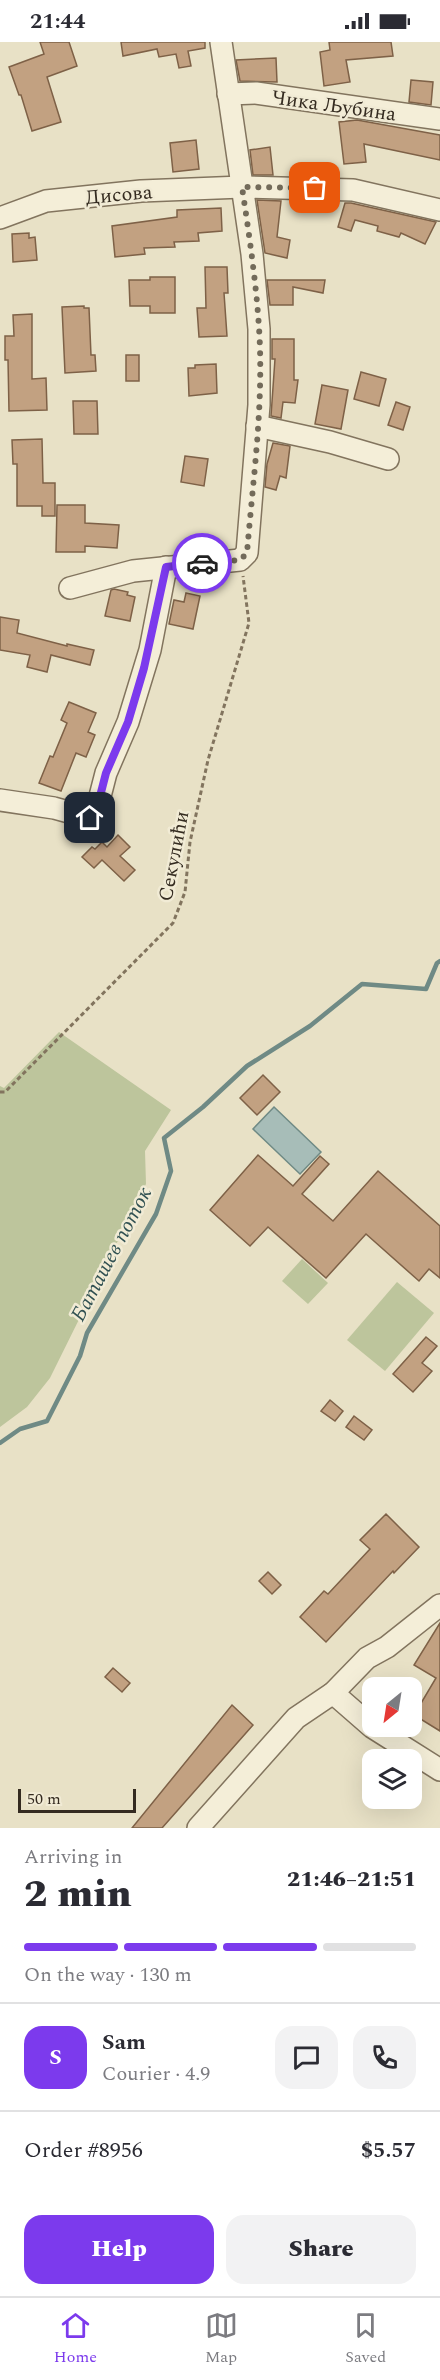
<!DOCTYPE html>
<meta charset="utf-8">
<style>
:root{--surface:#fff;--page:#f2f2f3;--text:#2b2b33;--muted:#7c7c81;--line:#e1e1e2;--accent:#7c3aed}
body{margin:0;font-family:Spectral,serif;background:var(--page);color:var(--text);height:100vh;display:flex;flex-direction:column;font-size:22px;white-space:nowrap}
*{box-sizing:border-box;margin:0}
p{font-size:20px;color:var(--muted)}
.icon{flex:none;width:33px;height:33px;fill:none;stroke:currentColor;stroke-width:2;stroke-linecap:round;stroke-linejoin:round}
.map{position:relative;height:1786px;overflow:hidden}
.side{display:flex;flex-direction:column;background:var(--surface);flex:1}
.side>*{flex:none}
.needle{width:39px;rotate:210deg}
.controls{position:absolute;left:362px;top:1635px;display:grid;gap:12px}
.controls a{display:grid;place-items:center;width:60px;height:60px;border-radius:12px;background:var(--surface);box-shadow:0 6px 24px #0002;font-size:30px}
.scale{position:absolute;left:18px;bottom:15px;width:118px;box-sizing:border-box;padding-left:6px;border:3px solid #342b20;border-top:0;font-size:16px;line-height:21px;white-space:nowrap;color:#342b20;-webkit-text-stroke:4px #f1ebd5;paint-order:stroke}
.pin{position:absolute;display:grid;place-items:center;width:51px;height:51px;color:#fff;margin:-26px;border-radius:12px;box-shadow:0 3px 9px #0006}
.courier{position:absolute;display:grid;place-items:center;width:60px;height:60px;margin:-30px;border:4px solid #7c3aed;border-radius:50%;background:#fff;color:#222;box-shadow:0 2px 8px #0007}
.head em{font-style:normal;font-weight:800}
.head div{display:flex;flex-direction:column-reverse}
.head{display:flex;align-items:center;justify-content:space-between;height:102px;padding:0 24px}
h1{font-size:39px;font-weight:800;line-height:45px}
.bar{display:grid;grid-template-columns:repeat(4,1fr);gap:9px 6px;align-content:center;height:72px;padding:0 24px}
.bar i{height:8px;border-radius:4px;background:var(--line)}
.bar .on{background:var(--accent)}
.bar p{grid-column:span 4}
.line{display:flex;align-items:center;gap:15px;padding:0 24px;border-top:2px solid var(--line)}
.line div{flex:1}
.round{display:grid;place-items:center;flex:none;width:63px;height:63px;border-radius:18px;background:var(--page)}
.button{display:flex;gap:12px;margin-top:auto;padding:12px 24px}
.button a{flex:1;height:69px;border-radius:18px;background:var(--accent);color:#fff;font-size:24px;font-weight:800;line-height:69px;text-align:center}
.button a+a{background:var(--page);color:var(--text)}
.status{display:flex;justify-content:space-between;align-items:center;height:42px;padding:0 30px;background:var(--surface);direction:ltr}
.status svg{height:16px;fill:currentColor}
.tab-bar{display:flex;justify-content:space-around;align-items:center;height:84px;border-top:2px solid var(--line);background:var(--surface);font-size:16px;color:var(--muted)}
.tab-bar a{display:grid;justify-items:center;gap:3px}
.tab-bar .on{color:var(--accent)}
.map>svg:first-child{display:block}
.green{fill:#bdc59c}
.water{fill:#a7bdb8;stroke:#6f8a85;stroke-width:1.5}
.lines{fill:none;stroke-linecap:round;stroke-linejoin:round}
.stream{stroke:#6f8a85;stroke-width:4.5}
.building{fill:#c2a181;stroke:#7e6147;stroke-width:1.5}
.minor-casing{stroke:#82745e;stroke-width:24}
.path{stroke:#82745e;stroke-width:3;stroke-dasharray:4.5 3;stroke-linecap:butt}
.minor{stroke:#f4eed8;stroke-width:21}
.done{stroke:#736b5a;stroke-width:6;stroke-dasharray:0 10.8}
.route{stroke:#7c3aed;stroke-width:8}
.labels{text-anchor:middle;stroke-width:5;stroke-linejoin:round;paint-order:stroke}
.street-label{font-size:20px;fill:#342b20;stroke:#f1ebd5}
.water-label{font-size:21px;font-style:italic;fill:#315152;stroke:#f1ebd5}
</style>
<div class="status"><b>21:44</b><svg viewBox="0 0 49 12"><path d="M0 12V9h3v3zM5 12V6h3v6zM10 12V3h3v9zM15 12V0h3v12zM26 1h20v11H26zM47 4h2v5h-2z"/></svg></div>
<div class="map">
<svg width="440" height="1786" viewBox="0 0 440 1786">
<rect width="100%" height="100%" fill="#e8e1c6"/>
<g class="green">
<polygon points="59,990 171,1068 145,1109 146,1142 50,1336 27,1365 0,1385 0,1044 4,1046"/>
<polygon points="302,1217 328,1241 308,1262 282,1239"/>
<polygon points="397,1240 434,1271 385,1329 347,1298"/>
</g>
<polygon class="water" points="274,1065 321,1110 300,1132 253,1087"/>
<g class="lines">
<polyline class="stream" points="0,1401 20,1387 47,1379 80,1314 87,1291 156,1172 171,1129 164,1096 203,1065 247,1024 310,984 362,942 426,947 437,921 440,919"/>
</g>
<g class="building">
<polygon points="40,0 69,0 77,24 47,35 61,80 32,89 21,53 19,53 9,25 44,12"/>
<polygon points="121,0 205,0 205,6 188,9 191,24 179,26 176,12 159,15 157,7 123,14"/>
<polygon points="329,0 391,0 393,14 346,18 350,40 324,44 320,10 330,8"/>
<polygon points="276,16 277,40 240,39 236,18"/>
<polygon points="411,38 433,40 431,63 409,60"/>
<polygon points="357,78 440,93 440,118 364,102 366,120 344,122 339,80"/>
<polygon points="196,98 199,127 173,130 170,101"/>
<polygon points="270,105 273,133 253,133 250,108"/>
<polygon points="257,158 281,159 277,195 290,198 287,216 265,211"/>
<polygon points="345,161 351,161 436,180 425,202 401,191 399,195 377,189 378,184 355,178 351,189 338,185"/>
<polygon points="221,166 222,189 198,191 199,199 174,200 175,205 144,206 145,212 115,215 112,184 177,175 177,168"/>
<polygon points="29,191 29,196 35,195 37,218 13,220 12,192"/>
<polygon points="205,225 227,225 228,251 224,251 227,294 199,295 197,266 206,266"/>
<polygon points="150,235 175,235 175,271 150,271 150,264 130,264 129,238 150,238"/>
<polygon points="267,238 325,238 323,251 293,245 293,263 270,263"/>
<polygon points="84,264 84,266 89,266 91,313 95,313 96,329 65,331 62,265"/>
<polygon points="32,272 32,337 46,336 47,368 9,369 8,318 5,318 5,294 14,294 13,273"/>
<polygon points="272,297 294,297 294,338 298,338 295,361 283,360 281,376 271,374 275,317 272,317"/>
<rect x="126" y="313" width="13" height="26"/>
<polygon points="216,322 217,351 189,354 188,326 195,326 195,323"/>
<polygon points="361,330 386,337 379,364 354,357"/>
<polygon points="322,343 348,348 341,387 315,382"/>
<polygon points="73,359 97,359 98,392 74,392"/>
<polygon points="396,360 410,365 403,388 388,383"/>
<polygon points="42,397 43,441 55,441 55,474 42,474 42,464 17,464 17,422 13,422 12,398"/>
<polygon points="273,401 290,404 286,436 280,434 276,448 265,445 267,422"/>
<polygon points="185,414 208,417 204,444 181,440"/>
<polygon points="57,463 85,463 85,481 119,483 117,506 85,504 85,510 56,510"/>
<polygon points="114,547 128,550 127,553 135,555 130,579 105,574 111,548"/>
<polygon points="186,551 200,554 193,587 169,582 174,558 184,560"/>
<polygon points="0,575 19,578 17,591 67,604 67,602 94,608 90,623 51,613 47,630 27,625 30,613 0,608"/>
<polygon points="69,660 96,671 88,690 95,693 86,715 76,711 61,749 39,741 50,714 53,715 67,681 61,678"/>
<polygon points="118,793 130,805 120,814 135,828 124,839 102,818 94,826 82,815 92,805 95,807 102,800 107,805"/>
<polygon points="263,1033 280,1050 257,1073 240,1056"/>
<polygon points="258,1113 293,1144 320,1114 329,1122 302,1152 333,1179 378,1129 440,1184 440,1236 429,1227 419,1239 366,1192 326,1236 268,1185 250,1204 210,1168"/>
<polygon points="426,1295 437,1304 422,1321 432,1329 413,1350 393,1332"/>
<polygon points="330,1358 343,1369 335,1379 321,1369"/>
<polygon points="354,1374 372,1388 364,1398 346,1385"/>
<polygon points="386,1472 419,1505 394,1531 393,1529 326,1600 300,1575 324,1549 328,1552 370,1507 360,1498"/>
<polygon points="268,1530 281,1543 272,1552 259,1539"/>
<polygon points="440,1581 440,1689 414,1673 436,1636 414,1623"/>
<polygon points="113,1626 130,1641 122,1650 105,1635"/>
<polygon points="232,1663 253,1683 162,1786 132,1786"/>
</g>
<g class="lines">
<defs>
<g id="minor">
<polyline points="228,52 256,51 440,77"/>
<polyline points="0,176 46,159 141,149 242,145 353,148 440,168"/>
<polyline points="257,384 330,400 388,417"/>
<polyline points="70,546 133,529 240,518 247,511 259,363 259,287 252,212 221,0"/>
<polyline points="0,758 54,766 90,776 98,762 106,731 128,680 150,608 166,525"/>
<polyline points="333,1651 372,1685 440,1728"/>
<polyline points="198,1786 296,1676 333,1651 367,1616 387,1605 440,1563"/>
</g>
</defs>
<use href="#minor" class="minor-casing"/>
<polyline class="path" points="0,1050 5,1050 173,881 185,850 190,800 208,718 249,581 243,534"/>
<use href="#minor" class="minor"/>
</g>
<g class="lines">
<path class="done" d="M 202,521 L 240,518 L 247,511 C 253,437 264,361 259,286 C 256,239 249,192 242,145 L 315,146"/>
<polyline class="route" points="90,776 98,762 106,731 128,680 144,626 166,525 202,521"/>
</g>
<g class="labels">
<g class="street-label">
<text transform="translate(334 63) rotate(8)" y="7">Чика Љубина</text>
<text transform="translate(119 152) rotate(-5)" y="7">Дисова</text>
<text transform="translate(173 814) rotate(-79)" y="7">Секулићи</text>
</g>
<g class="water-label">
<text transform="translate(111 1212) rotate(-62)" y="7">Баташев поток</text>
</g>
</g>
</svg>
<div class="controls">
<a><svg class="needle" viewBox="-14 -14 28 28"><path d="M0-13l5 13h-10z" fill="#e53935"/><path d="M0 13l5-13h-10z" fill="#7c7c81"/></svg></a>
<a><svg class="icon" aria-label="layers" viewBox="0 0 24 24"><path d="M12 4l9 5-9 5-9-5zM3 14l9 5 9-5"/></svg></a>
</div>
<div class="scale">50 m</div>
<div class="pin" style="left:315px;top:146px;background:#ea580c"><svg class="icon" aria-label="bag" viewBox="0 0 24 24"><path d="M5 8h14l-1 12H6zM9 8a3 3 0 0 1 6 0"/></svg></div>
<div class="pin" style="left:90px;top:776px;background:#1f2937"><svg class="icon" aria-label="home" viewBox="0 0 24 24"><path d="M3 11l9-7 9 7M6 9v11h12V9"/></svg></div>
<div class="courier" style="left:202px;top:521px"><svg class="icon" aria-label="car" viewBox="0 0 24 24"><path d="M5 17H2v-5l4-1 3-4h7l3 4 3 1v5h-3M9 17h6M6 11h13"/><circle cx="7" cy="17" r="2"/><circle cx="17" cy="17" r="2"/></svg></div>
</div>
<section class="side">
<div class="head"><div><h1>2 min</h1><p>Arriving in</p></div><em>21:46–21:51</em></div>
<div class="bar"><i class="on"></i><i class="on"></i><i class="on"></i><i></i><p>On the way · 130 m</p></div>
<div class="line" style="height:108px"><b class="round" style="background:var(--accent);color:#fff">S</b><div><b>Sam</b><p>Courier · 4.9</p></div><a class="round"><svg class="icon" aria-label="chat" viewBox="0 0 24 24"><path d="M4 5h16v11H9l-5 4z"/></svg></a><a class="round"><svg class="icon" aria-label="phone" viewBox="0 0 24 24"><path d="M5 4h4l2 5-3 2q2 4 5 5l2-3 5 2v4C11 20 4 13 5 4z"/></svg></a></div>
<div class="line" style="height:78px"><div>Order #8956</div><b>$5.57</b></div>
<div class="button"><a>Help</a><a>Share</a></div>
</section>
<nav class="tab-bar">
<a class="on"><svg class="icon" aria-label="home" viewBox="0 0 24 24"><path d="M3 11l9-7 9 7M6 9v11h12V9"/></svg>Home</a>
<a><svg class="icon" aria-label="map" viewBox="0 0 24 24"><path d="M3 6l6-2 6 2 6-2v14l-6 2-6-2-6 2zM9 4v14M15 6v14"/></svg>Map</a>
<a><svg class="icon" aria-label="saved" viewBox="0 0 24 24"><path d="M7 4h10v16l-5-4-5 4z"/></svg>Saved</a>
</nav>
